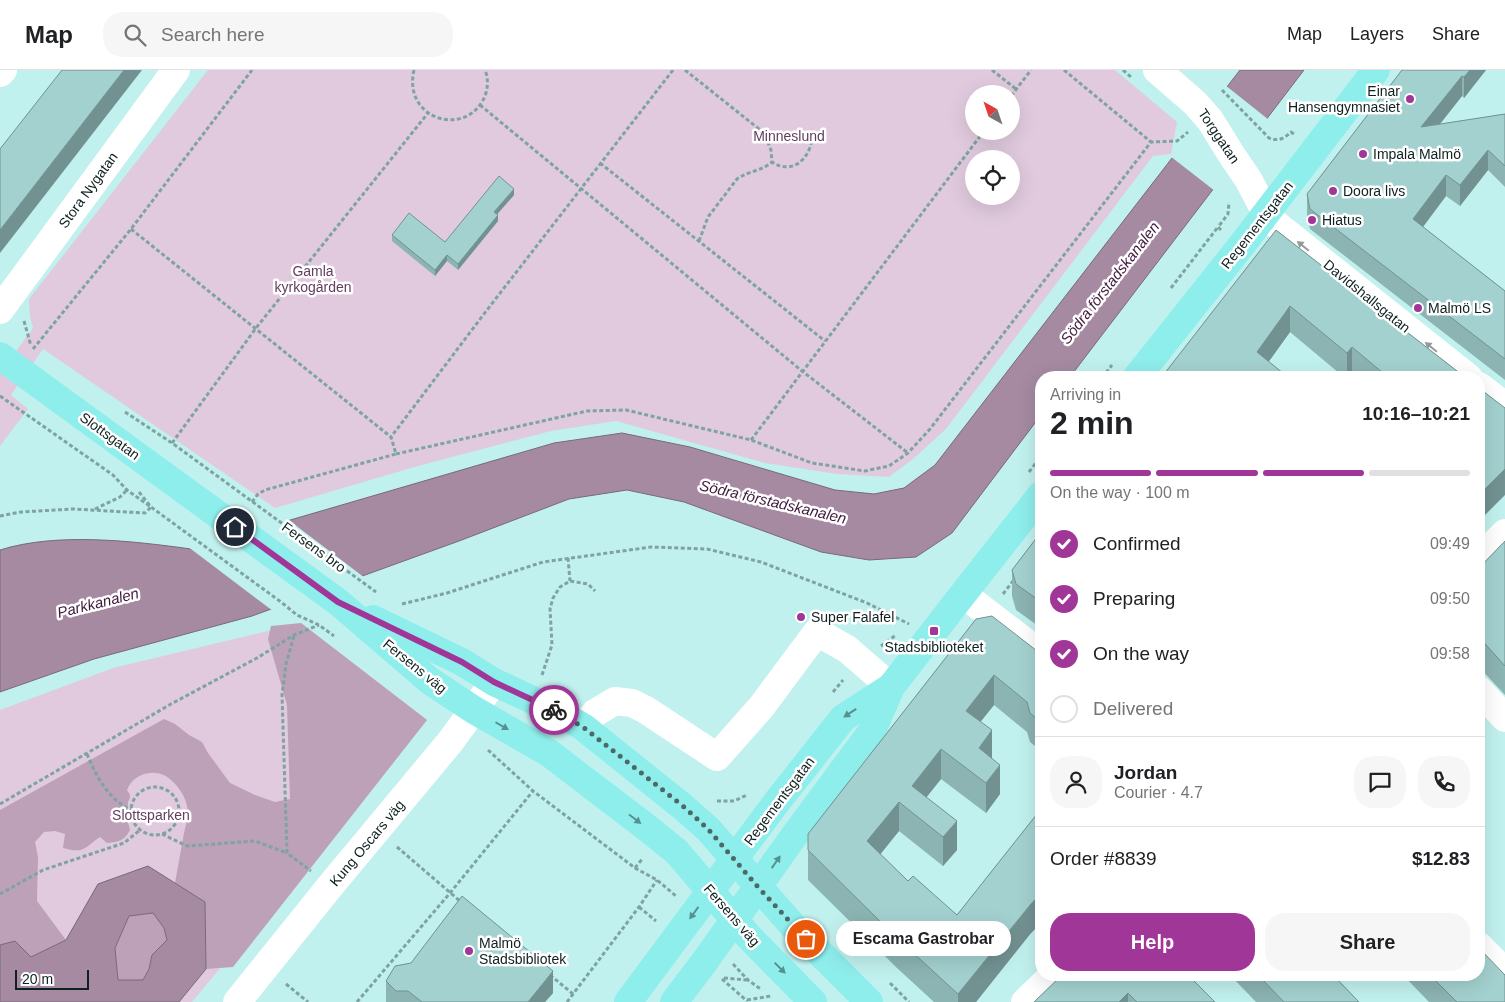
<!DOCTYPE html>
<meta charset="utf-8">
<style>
:root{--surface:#fff;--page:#f6f6f6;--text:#202124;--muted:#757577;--line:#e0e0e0;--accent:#a03698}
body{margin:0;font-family:Helvetica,sans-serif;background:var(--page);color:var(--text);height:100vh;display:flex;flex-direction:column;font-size:19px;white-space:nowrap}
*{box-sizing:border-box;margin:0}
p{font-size:16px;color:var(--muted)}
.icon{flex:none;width:28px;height:28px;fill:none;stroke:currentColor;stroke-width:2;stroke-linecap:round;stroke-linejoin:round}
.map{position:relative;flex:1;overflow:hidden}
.side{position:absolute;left:1035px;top:301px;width:450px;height:610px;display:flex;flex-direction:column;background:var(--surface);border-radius:20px;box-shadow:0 5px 20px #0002}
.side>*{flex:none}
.needle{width:32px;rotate:320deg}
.tools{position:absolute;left:965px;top:15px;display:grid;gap:10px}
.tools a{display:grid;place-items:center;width:55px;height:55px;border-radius:50%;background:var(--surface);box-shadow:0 5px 20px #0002;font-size:25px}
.scale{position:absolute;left:15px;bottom:12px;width:74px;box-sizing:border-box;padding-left:5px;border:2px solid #0e201f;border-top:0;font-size:14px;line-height:18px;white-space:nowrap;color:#0e201f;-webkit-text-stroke:4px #fff;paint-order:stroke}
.pin{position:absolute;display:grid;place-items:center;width:42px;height:42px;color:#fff;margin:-21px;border:2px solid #fff;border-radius:50%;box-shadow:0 1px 5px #0007}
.courier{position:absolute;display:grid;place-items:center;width:50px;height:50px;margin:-25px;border:4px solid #a03698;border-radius:50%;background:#fff;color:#222;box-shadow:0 1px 6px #0007}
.bubble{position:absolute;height:35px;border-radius:18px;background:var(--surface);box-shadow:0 5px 20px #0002;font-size:16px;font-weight:700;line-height:35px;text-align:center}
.overview em{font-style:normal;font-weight:700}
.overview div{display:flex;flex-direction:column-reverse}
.overview{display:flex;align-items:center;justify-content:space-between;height:85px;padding:0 15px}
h1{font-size:32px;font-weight:700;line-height:38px}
.bar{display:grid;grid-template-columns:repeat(4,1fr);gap:8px 5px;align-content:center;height:60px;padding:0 15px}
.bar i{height:6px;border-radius:4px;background:var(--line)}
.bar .active{background:var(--accent)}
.bar p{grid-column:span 4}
.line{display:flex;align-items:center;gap:12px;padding:0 15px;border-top:1px solid var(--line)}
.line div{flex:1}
.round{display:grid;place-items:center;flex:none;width:52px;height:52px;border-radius:20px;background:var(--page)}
ol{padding:0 15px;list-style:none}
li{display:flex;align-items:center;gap:15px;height:55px}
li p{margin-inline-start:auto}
li .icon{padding:5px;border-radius:50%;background:var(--accent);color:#fff;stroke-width:4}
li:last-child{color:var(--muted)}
li i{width:28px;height:28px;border:2px solid var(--line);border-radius:50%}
.primary-button{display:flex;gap:10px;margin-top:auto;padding:10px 15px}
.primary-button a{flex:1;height:58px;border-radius:20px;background:var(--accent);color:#fff;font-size:20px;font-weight:700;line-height:58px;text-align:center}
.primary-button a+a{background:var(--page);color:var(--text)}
header{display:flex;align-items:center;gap:30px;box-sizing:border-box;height:70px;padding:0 25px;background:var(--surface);border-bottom:1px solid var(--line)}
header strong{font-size:24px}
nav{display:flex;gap:28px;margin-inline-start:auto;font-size:18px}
.search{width:350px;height:45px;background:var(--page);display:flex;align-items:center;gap:12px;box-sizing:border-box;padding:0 18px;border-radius:20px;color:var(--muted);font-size:19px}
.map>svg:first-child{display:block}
.green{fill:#e1cade;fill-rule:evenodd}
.forest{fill:#bca1b8}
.water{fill:#a58aa1;stroke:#786a7a;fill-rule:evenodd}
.pier{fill:#c1f1ee}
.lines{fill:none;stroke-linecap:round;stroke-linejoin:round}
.path{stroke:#7ea3a1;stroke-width:3;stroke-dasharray:4 2.5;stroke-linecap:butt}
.minor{stroke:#fff;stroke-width:28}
.major{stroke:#8eeeec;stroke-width:28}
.wall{fill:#8cb4b2}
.shaded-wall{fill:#729291}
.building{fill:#a3d1cf;stroke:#729291}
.oneway{fill:#939b9a}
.oneway2{fill:#549190}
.done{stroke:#4d6967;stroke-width:5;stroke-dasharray:0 9}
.route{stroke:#a03698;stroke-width:6}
.poi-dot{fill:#a03698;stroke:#fff;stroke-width:2}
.labels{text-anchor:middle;stroke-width:5;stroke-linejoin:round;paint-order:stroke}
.poi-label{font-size:14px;fill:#0e201f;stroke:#fff;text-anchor:start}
.park-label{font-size:14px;fill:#633c5f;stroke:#fff}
.street-label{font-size:14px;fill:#0e201f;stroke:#fff}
.water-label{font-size:15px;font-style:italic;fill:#3f1a3c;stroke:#fff}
</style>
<header>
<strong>Map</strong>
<div class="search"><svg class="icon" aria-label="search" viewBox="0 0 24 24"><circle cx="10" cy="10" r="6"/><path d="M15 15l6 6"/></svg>Search here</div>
<nav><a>Map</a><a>Layers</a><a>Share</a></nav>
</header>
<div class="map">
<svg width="1505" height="932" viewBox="0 0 1505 932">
<rect width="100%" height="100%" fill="#c1f1ee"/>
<g class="green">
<path d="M 208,0 L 1115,0 L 1177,52 L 1171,84 L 1153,86 L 946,359 L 913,389 L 889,407 L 837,404 L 765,393 L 616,351 L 551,361 L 418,396 L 275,438 L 43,279 L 11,325 L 28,339 L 0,376 L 0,303 L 33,258 L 30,247 L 29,229 ZM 974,24 L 1011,24 L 1011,61 L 974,61 ZM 974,89 L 1011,89 L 1011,126 L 974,126 Z"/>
<polygon points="301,553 427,650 192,932 0,932 0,640 113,598"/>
</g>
<g class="forest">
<path d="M 301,553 L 427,650 L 233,897 L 206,899 L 205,832 L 175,813 C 178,796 181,780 184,763 C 186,754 189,746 187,736 C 185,726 179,717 171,710 C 166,705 158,702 150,703 C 139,704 131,710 127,720 L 130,725 L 130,728 L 128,732 L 127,749 L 130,760 C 124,771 119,772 107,773 L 100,767 C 84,778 84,784 63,778 L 65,764 L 55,761 L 44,762 L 35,772 L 38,787 L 37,831 L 66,870 L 31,887 L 15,871 L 0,875 L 0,740 L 164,649 L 175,654 L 189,665 L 202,672 L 208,683 L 230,713 L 255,725 L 275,732 L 290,729 L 287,635 L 268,569 L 271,556 Z"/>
<polygon points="153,843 164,858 167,870 152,885 149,899 143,910 118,910 115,878 129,846"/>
</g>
<g class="water">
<path d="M 1240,0 L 1304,0 L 1070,307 L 1041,308 L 1041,345 L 952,463 L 916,487 L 869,490 L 821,482 L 684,432 L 627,420 L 569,429 L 459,471 L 252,546 L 94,589 L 0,622 L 0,480 C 57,462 133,471 191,479 L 554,373 L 622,363 L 690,377 L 835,420 L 874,424 L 904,418 L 935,395 Z"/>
<path d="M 148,796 L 205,832 L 206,899 L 179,932 L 0,932 L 0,875 L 15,871 L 31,887 L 66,870 L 98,814 ZM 153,843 L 164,858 L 167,870 L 152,885 L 149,899 L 143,910 L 118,910 L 115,878 L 129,846 Z"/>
</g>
<g class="pier">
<polygon points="1225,15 1269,50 1215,121 1170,86"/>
<polygon points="286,448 365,508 273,541 187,476 191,476"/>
</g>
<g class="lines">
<g class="path">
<path d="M 414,0 C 402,52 471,69 486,23 C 488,15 488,7 485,0"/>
<path d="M 685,0 L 764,63 L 771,80 L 772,92 C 792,105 809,90 812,69"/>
<polyline points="992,0 1016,19"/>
<polyline points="1064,0 1151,72"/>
<polyline points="1123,0 1131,7"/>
<path d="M 1222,20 L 1269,68 C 1278,72 1285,68 1291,62 L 1294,64"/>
<polyline points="1011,26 1031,0"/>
<polyline points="480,35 802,301 908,383"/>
<polyline points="600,93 825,271"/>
<polyline points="131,159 391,367"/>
<polyline points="1221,160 1218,157 1228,144 1229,132"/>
<path d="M 699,171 L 708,147 L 737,109 C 748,101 762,101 772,92"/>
<polyline points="1171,218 1218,157"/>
<polyline points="24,251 31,276"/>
<polyline points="33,279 131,159 252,0"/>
<polyline points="1102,308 1112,295"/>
<polyline points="0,326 113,405 127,420 151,437 145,443 73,439 21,442 0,446"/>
<polyline points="125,342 172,373 376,522"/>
<polyline points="751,370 984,61"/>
<polyline points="172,373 256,258 428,43"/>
<polyline points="396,384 587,341 626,340 751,370 812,393 865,401 889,396 908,383 930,359 1151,72 1177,71 1188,62"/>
<polyline points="1029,402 1041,386"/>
<polyline points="139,422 151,437 281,532 297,545 319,555 334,566"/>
<polyline points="252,432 258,424 265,420 396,384 391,367 487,240 673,0"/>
<polyline points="95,439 120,427 127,420"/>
<polyline points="568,488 570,511"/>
<polyline points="1003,524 1013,511"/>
<polyline points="402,534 447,523 543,492 651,477 707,479 761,492 867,533 909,554"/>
<polyline points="294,566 286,594 282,625 287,783 311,801"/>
<polyline points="881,576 896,565"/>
<polyline points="542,605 552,575 550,539 553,528 560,517 570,511 588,514 595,521"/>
<polyline points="833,622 843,610"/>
<polyline points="488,680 533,721 635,798 657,810 676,826"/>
<path d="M 87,684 C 96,706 108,729 131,740"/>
<circle cx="155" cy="741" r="24"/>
<polyline points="717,731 734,731 747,725"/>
<polyline points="0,734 171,634 257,588 294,565 319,555"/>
<polyline points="162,764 187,776 255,771 287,783"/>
<polyline points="397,777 461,832"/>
<polyline points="635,798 643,788"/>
<polyline points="0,824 43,800 124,773 140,760"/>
<polyline points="639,837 656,851"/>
<polyline points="733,894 748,910 762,920"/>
<polyline points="550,905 573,924"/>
<polyline points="724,908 747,910"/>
<polyline points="722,909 747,931"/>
<polyline points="890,913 909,932"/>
<polyline points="286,914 308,932"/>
<polyline points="747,930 771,926"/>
<polyline points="357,932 450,823 533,721"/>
<polyline points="567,932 639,837 657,810"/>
</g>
<g class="minor">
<polyline points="1157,0 1195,33 1210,50 1231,84 1248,109 1266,143 1273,152 1469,308"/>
<polyline points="0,3 3,0"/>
<polyline points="0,240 176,0"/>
<polyline points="1479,316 1505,336"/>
<polyline points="1479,489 1505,463"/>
<polyline points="963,524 1041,584"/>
<polyline points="1479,620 1505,648"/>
<polyline points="583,657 595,643 615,631 632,633 646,640 717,687 762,636 817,562 847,579 891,617"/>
<polyline points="1479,876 1505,902"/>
<polyline points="237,932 331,815 450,672 494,612"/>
<polyline points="1025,932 1053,905"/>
</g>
<g class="major">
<polyline points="0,286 338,532 430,611 474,640 549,683 646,757 677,782 749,867 813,932"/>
<polyline points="1136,308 1241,176 1376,0"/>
<polyline points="373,549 462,592 494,612 552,639 583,657 683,737 708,759 793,856 869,932"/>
<polyline points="628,932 776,733 843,648 891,617"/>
<polyline points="674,932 705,891 794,766 872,661 891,617 963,524 1041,425"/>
</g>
</g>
<g class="wall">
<polygon points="1402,0 1486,0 1464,28 1462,26 1440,54 1505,44 1505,117 1488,100 1460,136 1446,126 1423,157 1505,221 1505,310 1310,159 1307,145 1307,124"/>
<polygon points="514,125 497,144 498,151 458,200 447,191 435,206 392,171 392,165 445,172"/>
<polygon points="1276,160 1466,308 1357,308 1352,303 1348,308 1345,308 1290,262 1269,291 1161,308"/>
<polygon points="1041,462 1041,558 1016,540 1012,526 1012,500"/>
<polygon points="1505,471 1505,625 1479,597 1479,498"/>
<polygon points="976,549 1041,584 1041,681 1030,672 1027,662 994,635 980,652 992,688 1000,724 986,743 941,709 926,727 957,780 943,796 899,761 880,784 908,811 957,845 1041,739 1041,853 1031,863 976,932 934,932 897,898 808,810 808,764"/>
<polygon points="1062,905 1215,932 1034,932"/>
<polygon points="1230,905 1333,905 1359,932 1256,932"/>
<polygon points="1403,905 1479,905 1505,932 1429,932"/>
<polygon points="386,911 553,923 545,932 386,932"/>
</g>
<g class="shaded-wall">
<polygon points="124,0 142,0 0,183 0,160"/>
<polygon points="1470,0 1486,0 1464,28 1464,7"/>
<polygon points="1462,6 1462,26 1421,78 1421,57"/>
<polygon points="1488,80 1488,100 1460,136 1460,115"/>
<polygon points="1446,105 1446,126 1413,170 1413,149"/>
<polygon points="514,119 514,125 494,148 494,142"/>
<polygon points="498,145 498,151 458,200 458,194"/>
<polygon points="447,185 447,191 435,206 435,200"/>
<polygon points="1290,236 1290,262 1257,308 1257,282"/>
<polygon points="1352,277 1352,303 1348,308 1347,308 1347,283"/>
<polygon points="1505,399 1505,425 1479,451 1479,425"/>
<polygon points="994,605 994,635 966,670 966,641"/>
<polygon points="992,660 992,690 979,678"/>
<polygon points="941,679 941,709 914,743 912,716"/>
<polygon points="1000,695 1000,724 986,743 986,713"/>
<polygon points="899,732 899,761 867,801 867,771"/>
<polygon points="957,751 957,780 943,796 943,767"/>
<polygon points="1041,823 1041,853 1031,863 976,932 958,932 958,924 1031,834"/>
<polygon points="553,901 553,923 545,932 528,932"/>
<polygon points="1128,923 1128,932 1119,932"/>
</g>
<g class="building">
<polygon points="62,0 124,0 0,160 0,79"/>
<polygon points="1402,0 1470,0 1464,7 1462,6 1421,57 1505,44 1505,96 1488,80 1460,115 1446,105 1413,149 1505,221 1505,289 1310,139 1307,124"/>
<polygon points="499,106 514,119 494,142 498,145 458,194 447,185 435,200 392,165 409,143 445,172"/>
<polygon points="1276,160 1466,308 1389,308 1352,277 1347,283 1290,236 1257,282 1289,308 1161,308"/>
<polygon points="1479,318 1505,338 1505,399 1479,425"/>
<polygon points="1041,462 1041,532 1016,514 1012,500"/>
<polygon points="1505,471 1505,596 1479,567 1479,498"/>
<polygon points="992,546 1041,584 1041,652 1030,643 1027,632 994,605 966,641 992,660 979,678 1000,695 986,713 941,679 912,716 957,751 943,767 899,732 867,771 908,811 913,806 957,845 1041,739 1041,823 1031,834 958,924 897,868 808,780 808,764 976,549"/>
<polygon points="462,826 553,901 528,932 422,932 408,921 396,921 386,911 395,896 411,893"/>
<polygon points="1479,878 1505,905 1505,932 1457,932 1430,905 1479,905"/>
<polygon points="1062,905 1188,905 1215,932 1137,932 1128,923 1119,932 1034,932"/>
<polygon points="1258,905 1333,905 1359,932 1284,932"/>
</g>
<defs><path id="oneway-solid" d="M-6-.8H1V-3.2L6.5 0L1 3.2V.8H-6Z" transform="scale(1.25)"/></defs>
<g class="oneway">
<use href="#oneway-solid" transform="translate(1303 176) rotate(-141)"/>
<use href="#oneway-solid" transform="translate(1431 277) rotate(-141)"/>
</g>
<g class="oneway2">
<use href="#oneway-solid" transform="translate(850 643) rotate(147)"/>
<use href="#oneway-solid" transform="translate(502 656) rotate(30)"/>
<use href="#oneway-solid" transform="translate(635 749) rotate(37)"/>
<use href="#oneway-solid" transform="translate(776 792) rotate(-55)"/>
<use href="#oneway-solid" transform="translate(694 843) rotate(126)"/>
<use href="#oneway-solid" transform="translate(780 898) rotate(45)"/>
</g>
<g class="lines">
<polyline class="done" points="554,640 583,657 683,736 708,759 758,817 806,869"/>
<polyline class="route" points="235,457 338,532 462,592 494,612 554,640"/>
</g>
<g class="poi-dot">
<circle cx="1410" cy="29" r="5"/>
<circle cx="1363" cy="84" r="5"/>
<circle cx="1333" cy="121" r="5"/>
<circle cx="1312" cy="150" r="5"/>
<circle cx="1418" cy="238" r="5"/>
<circle cx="801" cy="547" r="5"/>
<rect x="929" y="556" width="10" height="10" rx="2.5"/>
<circle cx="469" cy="881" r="5"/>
</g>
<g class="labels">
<g class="poi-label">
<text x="1400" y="26" text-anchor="end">Einar<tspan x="1400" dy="16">Hansengymnasiet</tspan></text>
<text x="1373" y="89">Impala Malmö</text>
<text x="1343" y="126">Doora livs</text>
<text x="1322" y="155">Hiatus</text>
<text x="1428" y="243">Malmö LS</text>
<text x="811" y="552">Super Falafel</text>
<text x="934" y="582" text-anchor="middle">Stadsbiblioteket</text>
<text x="479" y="878">Malmö<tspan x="479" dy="16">Stadsbibliotek</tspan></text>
</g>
<g class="park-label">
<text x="789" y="71">Minneslund</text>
<text x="313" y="206">Gamla<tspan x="313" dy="16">kyrkogården</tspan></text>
<text x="151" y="750">Slottsparken</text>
</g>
<g class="street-label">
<text transform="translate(1219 66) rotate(56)" y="5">Torggatan</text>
<text transform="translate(88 120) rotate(-54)" y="5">Stora Nygatan</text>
<text transform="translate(1257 155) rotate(-52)" y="5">Regementsgatan</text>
<text transform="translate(1367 226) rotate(39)" y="5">Davidshallsgatan</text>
<text transform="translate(110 366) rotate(36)" y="5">Slottsgatan</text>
<text transform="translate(314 477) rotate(36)" y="5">Fersens bro</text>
<text transform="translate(415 596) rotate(39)" y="5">Fersens väg</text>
<text transform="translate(779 731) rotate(-53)" y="5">Regementsgatan</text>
<text transform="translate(367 773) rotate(-50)" y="5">Kung Oscars väg</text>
<text transform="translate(732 845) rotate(49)" y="5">Fersens väg</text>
</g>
<g class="water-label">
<text transform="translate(1110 213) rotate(-52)" y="5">Södra förstadskanalen</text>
<text transform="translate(773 432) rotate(13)" y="5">Södra förstadskanalen</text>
<text transform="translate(98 533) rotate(-14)" y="5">Parkkanalen</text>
</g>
</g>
</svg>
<div class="tools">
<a><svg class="needle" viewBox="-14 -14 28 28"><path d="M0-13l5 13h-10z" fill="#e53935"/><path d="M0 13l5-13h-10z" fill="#757577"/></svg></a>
<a><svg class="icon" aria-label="locate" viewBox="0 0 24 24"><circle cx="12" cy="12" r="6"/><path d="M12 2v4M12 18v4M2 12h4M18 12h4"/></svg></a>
</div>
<div class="scale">20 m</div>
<div class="pin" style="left:806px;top:869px;background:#ea580c"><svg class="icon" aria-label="bag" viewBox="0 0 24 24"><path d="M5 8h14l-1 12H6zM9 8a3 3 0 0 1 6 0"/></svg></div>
<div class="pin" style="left:235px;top:457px;background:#1f2937"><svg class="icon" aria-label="home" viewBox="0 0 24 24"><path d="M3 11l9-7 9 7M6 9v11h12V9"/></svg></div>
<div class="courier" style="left:554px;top:640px"><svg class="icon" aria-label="bike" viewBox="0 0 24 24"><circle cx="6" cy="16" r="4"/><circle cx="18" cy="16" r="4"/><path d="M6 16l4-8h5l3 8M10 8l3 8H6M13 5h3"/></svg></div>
<div class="bubble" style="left:836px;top:851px;width:175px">Escama Gastrobar</div>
<section class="side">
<div class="overview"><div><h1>2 min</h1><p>Arriving in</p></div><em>10:16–10:21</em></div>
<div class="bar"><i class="active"></i><i class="active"></i><i class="active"></i><i></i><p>On the way · 100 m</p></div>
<ol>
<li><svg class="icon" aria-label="check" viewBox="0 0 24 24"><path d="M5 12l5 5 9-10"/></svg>Confirmed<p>09:49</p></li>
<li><svg class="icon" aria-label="check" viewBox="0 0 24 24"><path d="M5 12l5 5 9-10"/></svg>Preparing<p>09:50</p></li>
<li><svg class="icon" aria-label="check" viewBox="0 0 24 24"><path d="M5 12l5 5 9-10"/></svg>On the way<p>09:58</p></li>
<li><i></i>Delivered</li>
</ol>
<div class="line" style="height:90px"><a class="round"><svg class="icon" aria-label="person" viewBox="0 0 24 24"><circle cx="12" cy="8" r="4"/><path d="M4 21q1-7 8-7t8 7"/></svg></a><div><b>Jordan</b><p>Courier · 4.7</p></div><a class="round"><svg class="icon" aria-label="chat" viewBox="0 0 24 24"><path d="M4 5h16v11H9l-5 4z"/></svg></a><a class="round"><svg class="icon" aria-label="phone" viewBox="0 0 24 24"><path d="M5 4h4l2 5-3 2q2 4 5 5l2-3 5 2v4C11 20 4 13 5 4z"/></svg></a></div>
<div class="line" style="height:65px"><div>Order #8839</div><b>$12.83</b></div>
<div class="primary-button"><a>Help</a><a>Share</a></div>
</section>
</div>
